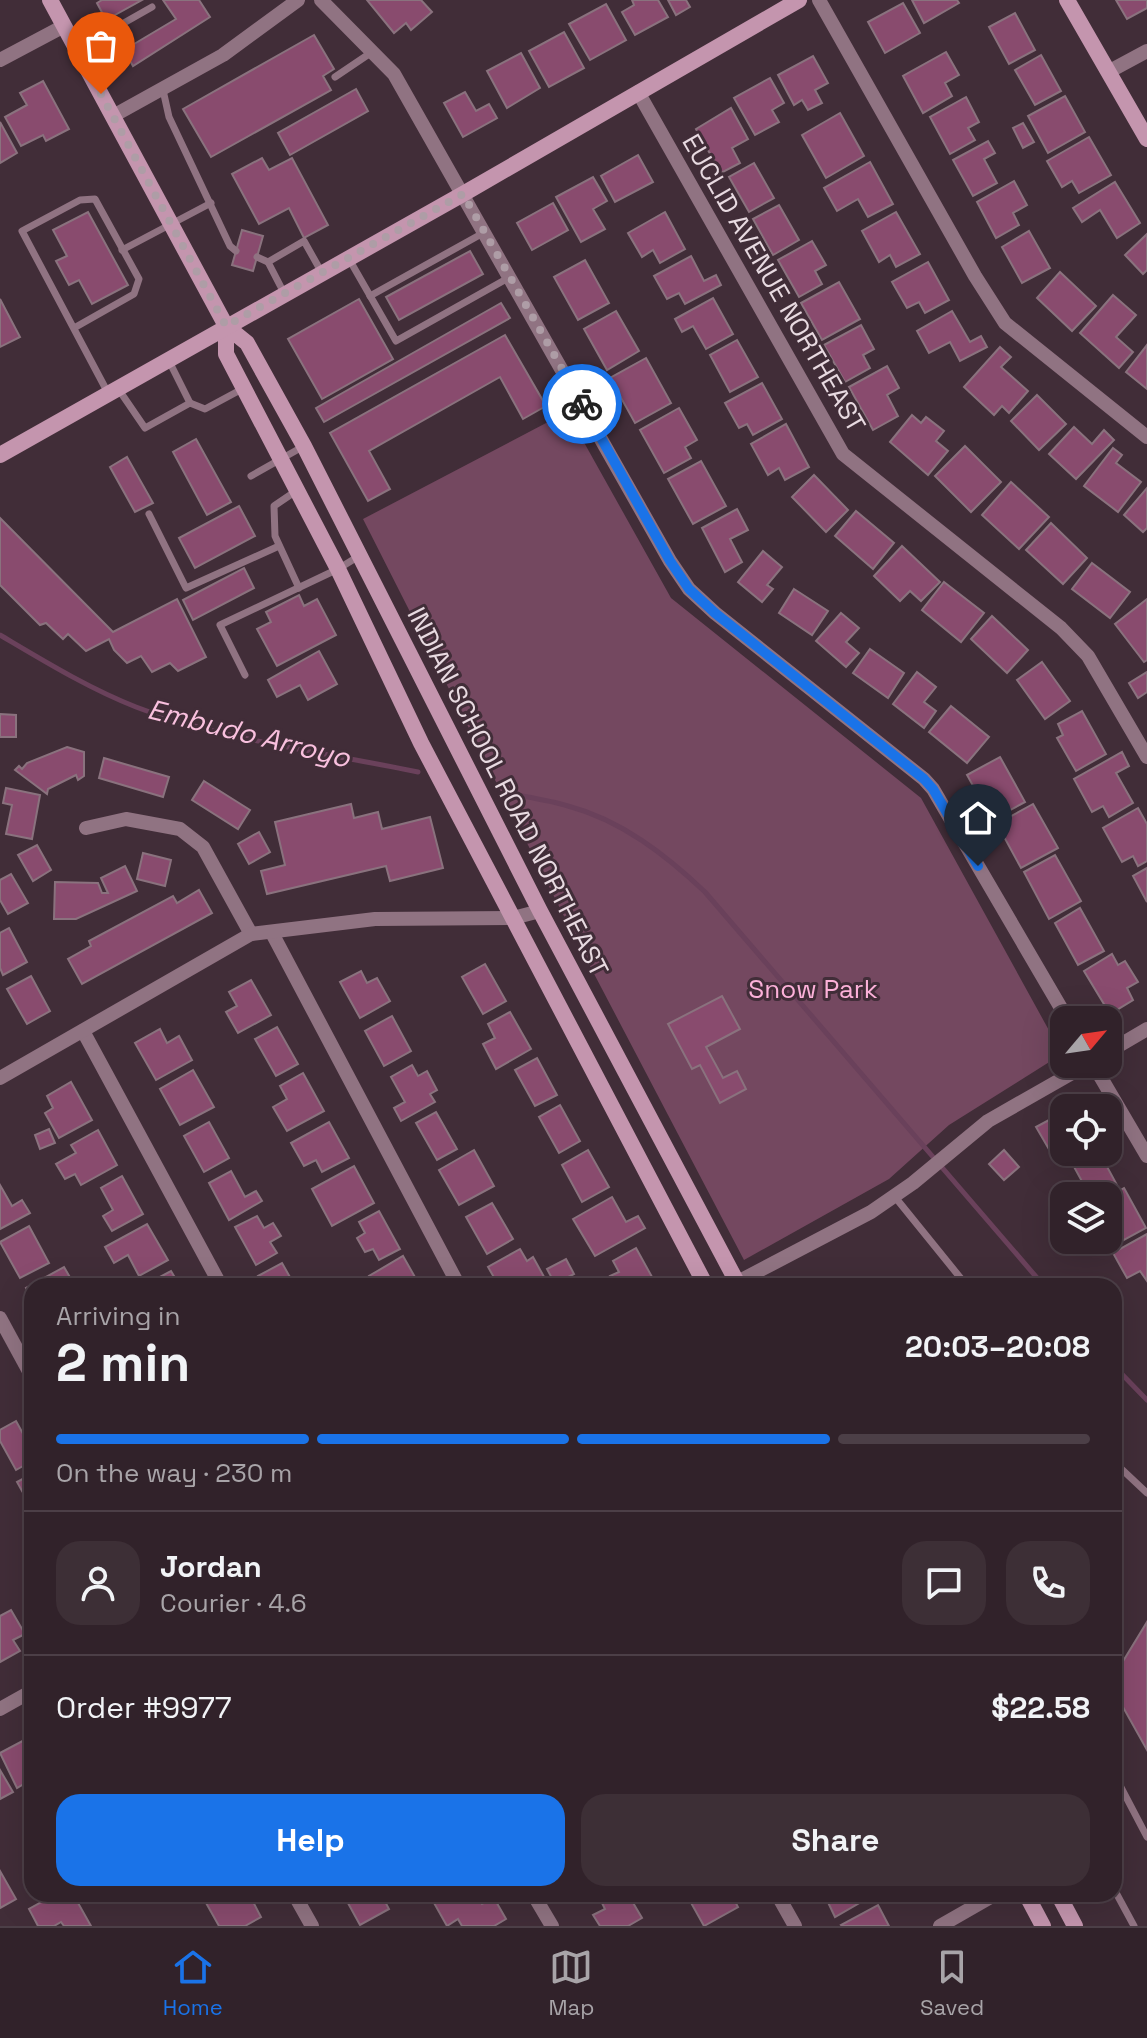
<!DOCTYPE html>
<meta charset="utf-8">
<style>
:root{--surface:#31222a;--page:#3d2f36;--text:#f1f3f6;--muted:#a8a4a8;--line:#4c3f47;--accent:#1a73e8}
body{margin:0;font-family:"Space Grotesk",sans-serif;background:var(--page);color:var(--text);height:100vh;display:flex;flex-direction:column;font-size:30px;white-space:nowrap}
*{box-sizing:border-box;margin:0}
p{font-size:26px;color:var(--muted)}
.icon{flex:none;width:44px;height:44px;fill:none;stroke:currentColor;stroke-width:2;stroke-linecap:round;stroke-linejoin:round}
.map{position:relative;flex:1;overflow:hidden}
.drawer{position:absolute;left:24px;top:1278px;width:1098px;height:624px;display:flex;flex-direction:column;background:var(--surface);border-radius:24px;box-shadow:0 8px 32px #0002,0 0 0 2px var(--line)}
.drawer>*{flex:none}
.needle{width:52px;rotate:61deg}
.controls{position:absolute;left:1050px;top:1006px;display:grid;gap:16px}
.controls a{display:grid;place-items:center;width:72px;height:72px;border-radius:16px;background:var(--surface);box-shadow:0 8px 32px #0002,0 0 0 2px var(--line);font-size:40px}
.pin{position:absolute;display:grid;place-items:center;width:68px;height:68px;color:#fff;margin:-82px -34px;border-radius:50% 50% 50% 0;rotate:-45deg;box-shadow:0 0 8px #0007}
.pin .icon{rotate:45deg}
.courier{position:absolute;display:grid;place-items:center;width:80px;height:80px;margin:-40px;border:6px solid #1a73e8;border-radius:50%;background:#fff;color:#222;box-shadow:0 2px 10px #0007}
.summary em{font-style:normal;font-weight:600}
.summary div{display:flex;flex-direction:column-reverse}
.summary{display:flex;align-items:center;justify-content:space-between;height:136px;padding:0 32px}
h1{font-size:52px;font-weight:600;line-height:60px}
.bar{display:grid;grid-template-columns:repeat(4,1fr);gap:12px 8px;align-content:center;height:96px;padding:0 32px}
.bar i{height:10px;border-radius:6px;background:var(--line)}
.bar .active{background:var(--accent)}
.bar p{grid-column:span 4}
.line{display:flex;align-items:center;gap:20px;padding:0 32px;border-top:2px solid var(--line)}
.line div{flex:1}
.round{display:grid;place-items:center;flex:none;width:84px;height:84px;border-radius:24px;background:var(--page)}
.cta{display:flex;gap:16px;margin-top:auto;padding:16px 32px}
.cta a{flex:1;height:92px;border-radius:24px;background:var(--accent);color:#fff;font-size:32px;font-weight:600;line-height:92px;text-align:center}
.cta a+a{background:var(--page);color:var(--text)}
.tab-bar{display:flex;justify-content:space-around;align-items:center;height:112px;border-top:2px solid var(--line);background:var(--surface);font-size:22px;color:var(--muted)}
.tab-bar a{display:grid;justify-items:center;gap:4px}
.tab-bar .active{color:var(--accent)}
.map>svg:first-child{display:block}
.green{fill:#744860}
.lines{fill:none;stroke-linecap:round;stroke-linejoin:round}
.stream{stroke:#6a415b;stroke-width:5}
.building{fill:#894b6e;stroke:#8a727e;stroke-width:2}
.lane{stroke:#907382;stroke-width:7}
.street{stroke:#907382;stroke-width:14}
.secondary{stroke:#c495ae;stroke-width:16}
.done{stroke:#ae9da6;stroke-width:8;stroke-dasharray:0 14.4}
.route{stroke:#1a73e8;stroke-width:10}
.labels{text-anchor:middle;stroke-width:6;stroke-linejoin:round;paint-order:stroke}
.street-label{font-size:26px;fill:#e8dae1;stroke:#412d38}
.park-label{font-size:26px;fill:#fcb1d9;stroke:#412d38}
.water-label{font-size:28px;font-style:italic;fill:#f9c0de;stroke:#412d38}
</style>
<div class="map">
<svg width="1147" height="1926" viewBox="0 0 1147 1926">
<rect width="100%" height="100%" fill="#412d38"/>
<polygon class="green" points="567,412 671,598 921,798 1062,1054 949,1125 889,1179 744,1260 569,926 363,519"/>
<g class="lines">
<g class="stream">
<path d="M 0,635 C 44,661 88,688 136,707 C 223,740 326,753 418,772"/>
<path d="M 506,793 C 526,797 548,800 568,806 C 621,820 666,855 705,892 L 1044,1286"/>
<polyline points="1114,1366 1147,1400"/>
</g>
</g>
<g class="building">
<polygon points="102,0 142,0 106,20 97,3"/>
<polygon points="163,0 199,0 210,17 133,66 124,50 176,19"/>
<polygon points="367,0 421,0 432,12 411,30 406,23 394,33"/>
<polygon points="632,0 658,0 668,17 635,35 622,12 634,5"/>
<polygon points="668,0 686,0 690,7 676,15"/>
<polygon points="912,0 957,0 959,3 924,23"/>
<polygon points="1116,0 1147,0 1147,8 1127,19"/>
<polygon points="903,3 920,33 885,53 868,22"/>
<polygon points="606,4 626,40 590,60 569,24"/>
<polygon points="1015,13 1035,50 1009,64 989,27"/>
<polygon points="564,32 584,68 549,87 529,51"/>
<polygon points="314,35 334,69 323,76 331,90 211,157 183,109"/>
<polygon points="946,52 959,75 945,83 952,96 923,113 903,76"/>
<polygon points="521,53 540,88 507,108 487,71"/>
<polygon points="1041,55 1061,91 1035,105 1015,70"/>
<polygon points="813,56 828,83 815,90 822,103 808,110 802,100 794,105 778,75"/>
<polygon points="770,78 784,103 772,110 779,122 755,135 734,98"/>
<polygon points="43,81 69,129 46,141 43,135 21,146 5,117 27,105 20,93"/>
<polygon points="356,89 368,111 290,155 278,133"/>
<polygon points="465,92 476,111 489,104 497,118 463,137 444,103"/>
<polygon points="1065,96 1085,132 1048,153 1028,116"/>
<polygon points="966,97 979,122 968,128 975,140 950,154 930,117"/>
<polygon points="731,108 748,139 732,148 740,163 721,173 696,129"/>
<polygon points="840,113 864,156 826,178 802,135"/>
<polygon points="0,122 17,153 0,163"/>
<polygon points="1023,123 1034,142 1023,148 1013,128"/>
<polygon points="1089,137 1111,175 1079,193 1072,181 1062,187 1047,161"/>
<polygon points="988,141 995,153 984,159 997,183 973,196 953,160"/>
<polygon points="638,155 653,182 615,202 601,176"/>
<polygon points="262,158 269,170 292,158 328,225 304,238 289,208 259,224 232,174"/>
<polygon points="870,162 893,204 868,217 858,199 837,211 824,188"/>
<polygon points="754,163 774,198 749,212 729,177"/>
<polygon points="593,177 607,201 593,209 605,229 581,242 556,197"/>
<polygon points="1014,181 1027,205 1013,213 1019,225 996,238 977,202"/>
<polygon points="1115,182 1140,223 1117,238 1100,210 1082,222 1073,208"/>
<polygon points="553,203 568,230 532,250 517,223"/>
<polygon points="779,205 799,240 773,255 753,219"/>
<polygon points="88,212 128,285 92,304 79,280 69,285 56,261 67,256 53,230"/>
<polygon points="665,212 685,249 660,263 653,250 642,257 628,233"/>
<polygon points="896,212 920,254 896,267 890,255 879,262 862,231"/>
<polygon points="242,230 263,236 253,271 232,265"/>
<polygon points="1029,231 1050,268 1022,283 1002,247"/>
<polygon points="1147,234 1147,270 1143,274 1125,255"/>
<polygon points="812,241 826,265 815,271 822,284 799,297 778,260"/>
<polygon points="470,251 483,274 399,320 386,297"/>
<polygon points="691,256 704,281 716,275 721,285 685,304 679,293 667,299 654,276"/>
<polygon points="585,260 609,303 578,320 554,277"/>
<polygon points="928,262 949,300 925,313 919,302 907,308 892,282"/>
<polygon points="1060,272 1096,306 1072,331 1037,298"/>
<polygon points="839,282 860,319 822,340 801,303"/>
<polygon points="1113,295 1136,315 1116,337 1133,352 1119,368 1080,333"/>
<polygon points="713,298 733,334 706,349 693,326 682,332 675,319"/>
<polygon points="0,299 20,337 0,347"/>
<polygon points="359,299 393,359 322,399 288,339"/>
<polygon points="501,303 510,318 324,422 316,408"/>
<polygon points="616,311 639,351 607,370 584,329"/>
<polygon points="952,311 970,342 981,336 987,347 960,361 950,342 929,353 917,331"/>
<polygon points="861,325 874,349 863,355 870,368 845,382 824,345"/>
<polygon points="505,335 546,406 523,419 500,377 369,451 390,489 368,501 330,433"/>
<polygon points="737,340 758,377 730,392 710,355"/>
<polygon points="1147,345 1147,389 1126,372"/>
<polygon points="1000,347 1011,357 1001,367 1028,391 1009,413 1002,406 994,415 964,387"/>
<polygon points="646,358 671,403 635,423 610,378"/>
<polygon points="887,366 899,388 887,395 898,416 873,430 849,387"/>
<polygon points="762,383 782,419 753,435 747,424 739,428 725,403"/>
<polygon points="1037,395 1066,424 1039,450 1011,421"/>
<polygon points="679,408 697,440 685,447 691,458 664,473 640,430"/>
<polygon points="912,415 921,423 926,417 944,431 936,441 948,451 928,475 890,442"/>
<polygon points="786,424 809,467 785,480 779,468 768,475 751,444"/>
<polygon points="1074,427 1092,444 1104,430 1114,440 1076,479 1049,454"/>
<polygon points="196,439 231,502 207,515 173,452"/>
<polygon points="965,446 1001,482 971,512 935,476"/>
<polygon points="1113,448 1122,455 1116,463 1141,482 1118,512 1084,486"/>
<polygon points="127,457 153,503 135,512 110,467"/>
<polygon points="701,461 726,506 693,524 668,479"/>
<polygon points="814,475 848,510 826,532 792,497"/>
<polygon points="1011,482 1049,517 1019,549 982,515"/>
<polygon points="1147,488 1147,528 1143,532 1124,515"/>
<polygon points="239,506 255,536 195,568 179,538"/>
<polygon points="737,509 748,530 730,539 742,562 725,572 702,528"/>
<polygon points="856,511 894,543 873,569 835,536"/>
<polygon points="0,518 113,632 177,599 206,657 178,671 170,663 152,672 141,656 127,663 114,650 109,639 86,651 68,634 63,639 46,623 40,625 0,585"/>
<polygon points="1051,523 1087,558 1063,584 1026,550"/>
<polygon points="902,546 940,582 921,601 910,591 900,601 874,576"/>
<polygon points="763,551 782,567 767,585 773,589 762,602 738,582"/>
<polygon points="1092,563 1130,592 1110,618 1072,589"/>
<polygon points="244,568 254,588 193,620 183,600"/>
<polygon points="944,582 984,613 961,642 922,610"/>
<polygon points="794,589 828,611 812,635 779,613"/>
<polygon points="299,595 304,606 317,599 336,635 277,666 257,629 271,622 266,612"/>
<polygon points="1147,599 1147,660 1144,662 1115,624"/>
<polygon points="841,613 859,628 846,642 859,653 846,667 816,641"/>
<polygon points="992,616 1028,650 1007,673 971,639"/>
<polygon points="870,649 904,673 888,698 853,673"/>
<polygon points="319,651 337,684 308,700 300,685 277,697 268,680"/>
<polygon points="1042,662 1070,701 1045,719 1017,680"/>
<polygon points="917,672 936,687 924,702 936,711 924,728 893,704"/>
<polygon points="1147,672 1147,692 1138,698 1129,683"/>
<polygon points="951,706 989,737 967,763 929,732"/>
<polygon points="1082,711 1106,754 1076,771 1057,738 1063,735 1058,724"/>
<polygon points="0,714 16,715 16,737 0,737"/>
<polygon points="67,747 84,752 84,776 78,780 76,775 48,789 47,794 15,770 19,766 22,769 27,763"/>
<polygon points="1122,752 1129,766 1116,773 1133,803 1109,817 1103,806 1092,812 1074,779"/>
<polygon points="1000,757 1025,802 992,820 967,775"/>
<polygon points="104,758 169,777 163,797 99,778"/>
<polygon points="204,781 250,810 238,829 192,800"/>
<polygon points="6,788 40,795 32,839 6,834 12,805 3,803"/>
<polygon points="351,804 354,818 378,812 382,829 430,817 443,868 390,881 386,866 267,894 261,871 285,865 275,822"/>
<polygon points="1033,804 1058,848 1021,868 997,824"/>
<polygon points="1138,808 1147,824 1147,861 1138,866 1133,856 1122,862 1103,828"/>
<polygon points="259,832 270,852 249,864 238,844"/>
<polygon points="37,845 51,870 33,881 18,855"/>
<polygon points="143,853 171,860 165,886 137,879"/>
<polygon points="1055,855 1081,901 1049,919 1024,872"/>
<polygon points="125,866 137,891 76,919 54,919 55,882 98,883 102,893 108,893 101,878"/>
<polygon points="1147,868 1147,902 1133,876"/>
<polygon points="11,874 28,903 8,914 0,900 0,880"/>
<polygon points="199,890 212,913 82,984 68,959 91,946 89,941 173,896 177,903"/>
<polygon points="1080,908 1104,951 1078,965 1055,923"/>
<polygon points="9,928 27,962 3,975 0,968 0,933"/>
<polygon points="1112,954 1118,965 1125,961 1138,982 1127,988 1133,1000 1110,1014 1084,971"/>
<polygon points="485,964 506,1001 483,1014 462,977"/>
<polygon points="361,971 367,983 377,978 390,1001 360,1018 340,982"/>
<polygon points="31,976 50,1011 27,1024 7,989"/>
<polygon points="251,980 271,1015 238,1033 226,1012 237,1006 229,992"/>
<polygon points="722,996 740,1029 706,1047 723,1078 737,1071 746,1089 720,1103 700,1065 692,1069 668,1024"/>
<polygon points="510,1012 531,1049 496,1069 483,1044 495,1038 488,1024"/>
<polygon points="392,1016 411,1051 384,1066 365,1031"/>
<polygon points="277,1027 298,1064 276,1076 255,1039"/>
<polygon points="160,1029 167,1043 179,1036 192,1060 156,1080 135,1043"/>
<polygon points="537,1058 557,1095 535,1106 515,1070"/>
<polygon points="412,1065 418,1076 427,1071 437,1090 430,1094 435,1102 401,1121 394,1108 405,1102 391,1077"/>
<polygon points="193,1070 214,1107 180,1125 160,1089"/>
<polygon points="303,1073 324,1111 287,1131 273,1107 287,1099 280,1086"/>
<polygon points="71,1082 92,1120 59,1138 45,1113 53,1108 47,1096"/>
<polygon points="560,1105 580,1141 559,1153 539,1117"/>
<polygon points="436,1112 457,1149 437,1160 416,1123"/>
<polygon points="1064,1112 1064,1144 1050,1151 1036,1127"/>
<polygon points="209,1122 229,1158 204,1172 184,1136"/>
<polygon points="329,1122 349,1158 322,1172 316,1160 304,1166 291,1143"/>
<polygon points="49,1129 55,1143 40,1149 35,1135"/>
<polygon points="98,1130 117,1165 81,1185 75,1174 65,1179 56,1164 76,1153 71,1145"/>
<polygon points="474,1150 494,1186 459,1205 439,1170"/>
<polygon points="588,1150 609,1187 582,1202 562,1165"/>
<polygon points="1004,1150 1019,1167 1004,1180 989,1164"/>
<polygon points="1099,1152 1117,1185 1098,1196 1090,1196 1073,1165"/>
<polygon points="354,1166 374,1203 332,1226 312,1189"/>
<polygon points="231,1171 245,1197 256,1191 262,1201 229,1220 209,1183"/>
<polygon points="122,1176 143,1214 112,1231 103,1216 113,1210 101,1188"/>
<polygon points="0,1185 12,1206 22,1200 30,1213 0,1229"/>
<polygon points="1124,1188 1146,1228 1100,1253 1093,1240 1108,1240 1108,1197"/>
<polygon points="612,1197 626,1222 638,1216 645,1228 595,1256 573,1219"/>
<polygon points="492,1203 513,1239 487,1254 466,1217"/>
<polygon points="379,1211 400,1249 379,1260 373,1249 365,1252 357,1238 365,1233 359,1222"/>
<polygon points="257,1216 264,1228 273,1223 281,1236 270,1242 277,1253 256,1265 235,1227"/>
<polygon points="147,1224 168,1260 139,1276 128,1255 114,1263 105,1247"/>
<polygon points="29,1226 49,1263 20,1278 0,1242"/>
<polygon points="1147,1234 1147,1281 1140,1271 1127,1278 1113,1253"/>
<polygon points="636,1248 657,1286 616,1286 610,1276 619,1272 613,1261"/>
<polygon points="520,1249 527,1261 533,1257 548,1284 499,1286 488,1267"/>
<polygon points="403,1256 420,1286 374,1286 369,1276"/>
<polygon points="566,1259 574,1274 555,1284 547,1269"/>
<polygon points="282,1263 295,1286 264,1286 258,1276"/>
<polygon points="64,1267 75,1286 32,1286 32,1299 26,1288"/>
<polygon points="171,1271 180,1286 143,1286"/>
<polygon points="16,1421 32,1450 32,1461 16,1470 0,1441 0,1430"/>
<polygon points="32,1474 32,1509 17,1482"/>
<polygon points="11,1610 25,1634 13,1640 20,1651 0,1662 0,1616"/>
<polygon points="1147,1622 1147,1750 1114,1691 1114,1676"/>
<polygon points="32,1736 32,1779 17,1788 0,1753"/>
<polygon points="0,1770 13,1792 0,1799"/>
<polygon points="0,1871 16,1899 0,1908"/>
<polygon points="56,1894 73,1894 91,1926 64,1926 61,1922 54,1926 38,1926 29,1909"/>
<polygon points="201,1894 249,1894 261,1917 245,1926 219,1926"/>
<polygon points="343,1894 381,1894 389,1909 360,1925"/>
<polygon points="450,1894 477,1894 482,1904 494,1898 506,1919 494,1926 462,1926 458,1919 447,1926 434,1903"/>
<polygon points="633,1894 629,1896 642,1918 628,1926 600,1926 593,1915 605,1909 598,1895"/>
<polygon points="694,1894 731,1894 738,1907 704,1926 690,1901 696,1898"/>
<polygon points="824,1894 875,1894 835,1917"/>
<polygon points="878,1905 889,1926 842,1926 841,1925"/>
</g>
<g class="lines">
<g class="lane">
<polyline points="78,49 152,7"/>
<polyline points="335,77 372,52"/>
<polyline points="163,90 169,117 230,246 236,251"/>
<polyline points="122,250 211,203"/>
<polyline points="257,257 268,262"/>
<polyline points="349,259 396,341 510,277"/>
<polyline points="284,293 268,262 304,241 322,273"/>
<polyline points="370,296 485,232"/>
<polyline points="74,328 134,294 139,279 95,199 80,200 22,231 108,393"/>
<polyline points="168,359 190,403"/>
<polyline points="119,390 145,428 190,403 205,409 244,388"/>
<polyline points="251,476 304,446"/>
<polyline points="296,491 274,506 275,536 299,588"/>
<polyline points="149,514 186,588 279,546"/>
<polyline points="245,675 220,625 338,569 359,556"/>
<polyline points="895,1197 967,1286"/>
<polyline points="1114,1462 1147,1493"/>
<polyline points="1114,1774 1147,1837"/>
<polyline points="1114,1889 1134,1926"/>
</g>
<g class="street">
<polyline points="321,0 394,74 670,561 689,589 715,613 924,779 933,789 1068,1020"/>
<polyline points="819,0 975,276 1005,323 1147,437"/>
<polyline points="0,60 64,26"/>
<polyline points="1108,72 1147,51"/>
<polyline points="638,92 843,454 1061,628 1088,656 1147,757"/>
<polyline points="113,116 223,55 298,0"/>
<polyline points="86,828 126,819 180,829 203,847 251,934"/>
<polyline points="272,933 459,1286"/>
<polyline points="83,1031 221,1286"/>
<polyline points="1108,1052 1147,1029"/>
<polyline points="1093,1064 1147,1156"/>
<polyline points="0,1078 251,934 375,919 513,918 540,911"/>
<polyline points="730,1286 871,1212 913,1183 988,1121 1088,1064"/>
<polyline points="0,1318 32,1377"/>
<polyline points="0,1709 32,1691"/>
<polyline points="294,1894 312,1926"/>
<polyline points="533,1894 552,1926"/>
<polyline points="777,1894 795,1926"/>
<polyline points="940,1926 996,1894"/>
</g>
<g class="secondary">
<polyline points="50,0 226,326 247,343 304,446 540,911 739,1286"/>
<polyline points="1067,0 1147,139"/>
<polyline points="226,326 226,354 338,569 421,743 706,1286"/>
<polyline points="0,455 463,194 799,0"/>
<polyline points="1026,1894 1043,1926"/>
<polyline points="1058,1894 1075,1926"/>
</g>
</g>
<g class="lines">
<polyline class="done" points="101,94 226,326 463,194 582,404"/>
<polyline class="route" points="582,404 670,561 689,589 715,613 924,779 933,789 978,866"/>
</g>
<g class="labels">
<g class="street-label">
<text transform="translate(774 283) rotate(60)" y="9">EUCLID AVENUE NORTHEAST</text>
<text transform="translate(508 792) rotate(63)" y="9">INDIAN SCHOOL ROAD NORTHEAST</text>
</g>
<g class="park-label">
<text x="813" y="998">Snow Park</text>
</g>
<g class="water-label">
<text transform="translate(249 733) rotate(14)" y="10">Embudo Arroyo</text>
</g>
</g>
</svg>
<div class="controls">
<a><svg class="needle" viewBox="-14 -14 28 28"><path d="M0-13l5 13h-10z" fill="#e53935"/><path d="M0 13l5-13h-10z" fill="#a8a4a8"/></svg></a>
<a><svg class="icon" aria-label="locate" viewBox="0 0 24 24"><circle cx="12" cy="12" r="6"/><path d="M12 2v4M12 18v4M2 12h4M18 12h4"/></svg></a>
<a><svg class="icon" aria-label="layers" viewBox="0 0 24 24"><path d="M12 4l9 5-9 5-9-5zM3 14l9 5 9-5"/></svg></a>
</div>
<div class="pin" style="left:101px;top:94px;background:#ea580c"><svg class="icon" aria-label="bag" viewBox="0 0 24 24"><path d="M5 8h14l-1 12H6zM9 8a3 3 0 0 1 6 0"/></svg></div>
<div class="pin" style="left:978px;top:866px;background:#1f2937"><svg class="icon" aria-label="home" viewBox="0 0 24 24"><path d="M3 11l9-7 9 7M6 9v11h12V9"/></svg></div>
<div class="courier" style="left:582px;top:404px"><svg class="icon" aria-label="bike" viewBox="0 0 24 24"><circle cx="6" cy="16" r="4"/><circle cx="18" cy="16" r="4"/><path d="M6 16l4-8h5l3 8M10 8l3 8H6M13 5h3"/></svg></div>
<section class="drawer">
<div class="summary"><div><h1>2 min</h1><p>Arriving in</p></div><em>20:03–20:08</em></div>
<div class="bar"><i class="active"></i><i class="active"></i><i class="active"></i><i></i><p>On the way · 230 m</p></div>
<div class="line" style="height:144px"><a class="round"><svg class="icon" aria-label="person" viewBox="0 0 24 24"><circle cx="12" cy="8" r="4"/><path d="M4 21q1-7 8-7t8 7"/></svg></a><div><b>Jordan</b><p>Courier · 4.6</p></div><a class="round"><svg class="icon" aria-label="chat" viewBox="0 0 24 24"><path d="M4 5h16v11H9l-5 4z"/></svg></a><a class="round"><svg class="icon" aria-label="phone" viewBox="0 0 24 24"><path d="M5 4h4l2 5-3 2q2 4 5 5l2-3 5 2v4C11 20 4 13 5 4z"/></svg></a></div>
<div class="line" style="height:104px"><div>Order #9977</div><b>$22.58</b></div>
<div class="cta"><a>Help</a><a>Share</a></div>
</section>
</div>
<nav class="tab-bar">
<a class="active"><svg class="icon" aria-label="home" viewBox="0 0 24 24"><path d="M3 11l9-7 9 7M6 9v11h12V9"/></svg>Home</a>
<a><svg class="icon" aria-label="map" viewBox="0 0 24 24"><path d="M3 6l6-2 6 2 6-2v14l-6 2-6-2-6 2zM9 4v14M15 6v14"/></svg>Map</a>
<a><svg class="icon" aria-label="saved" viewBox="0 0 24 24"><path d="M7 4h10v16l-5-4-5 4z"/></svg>Saved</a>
</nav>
